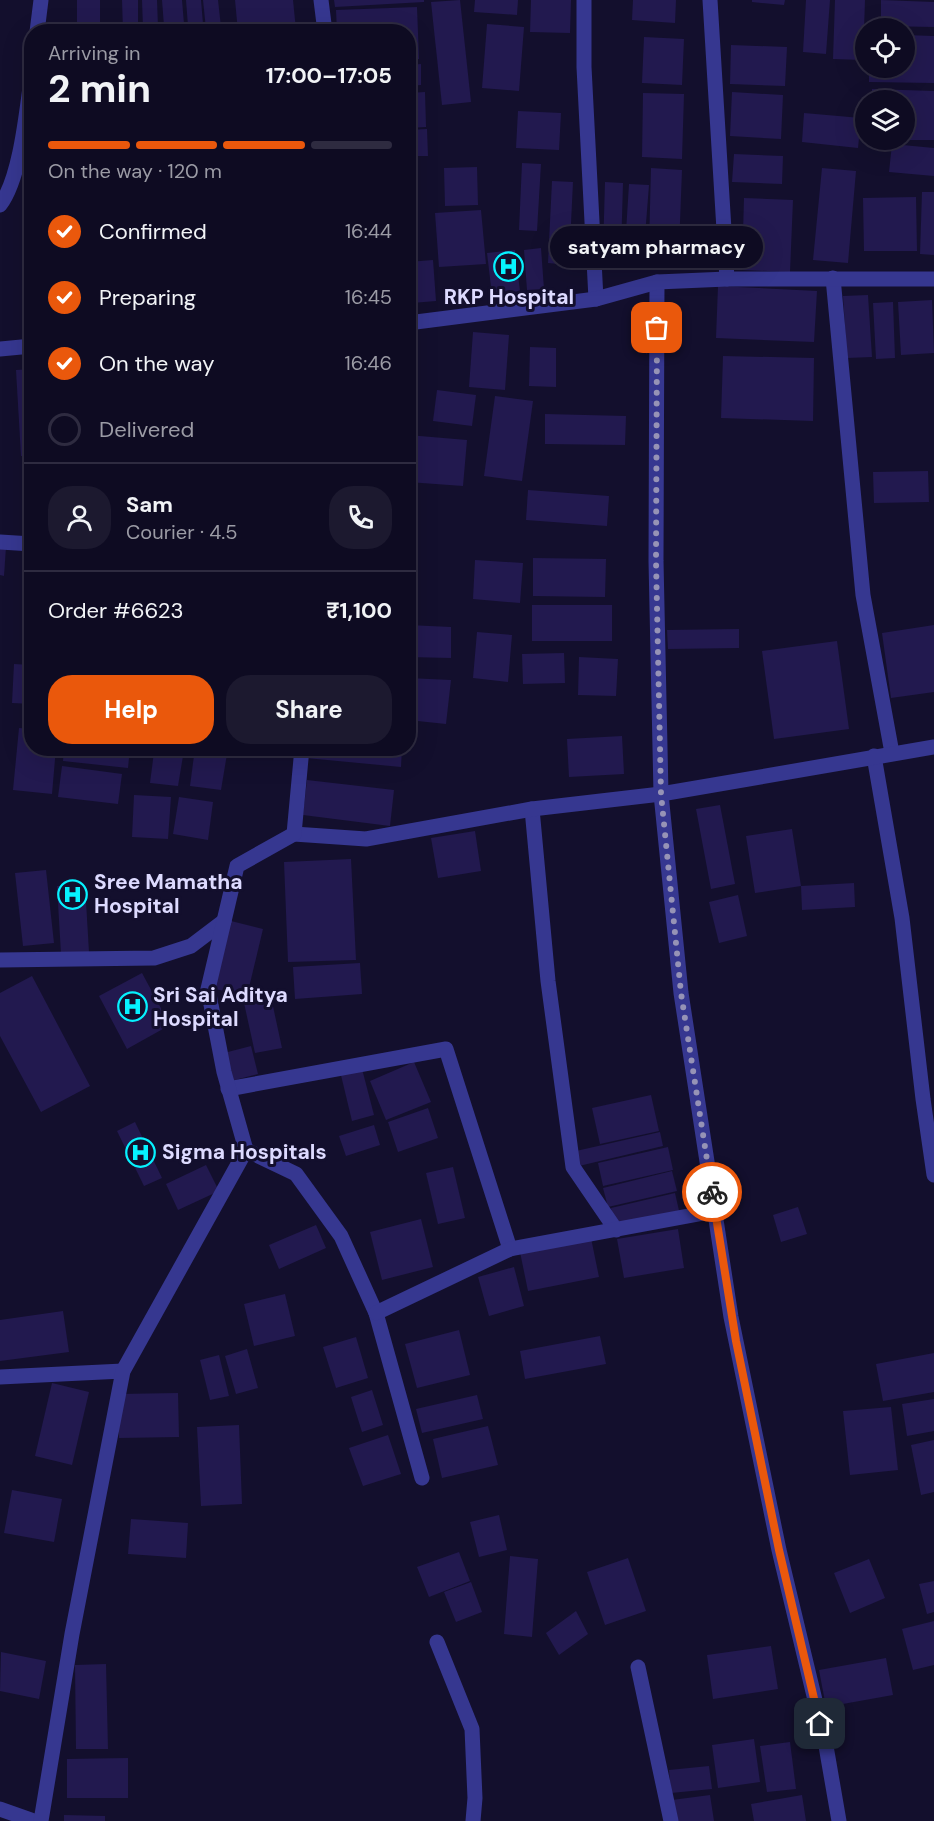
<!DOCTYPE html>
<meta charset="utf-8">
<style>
:root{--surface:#0e0b22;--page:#1c192f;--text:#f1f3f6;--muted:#9b9ba5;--line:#2e2b40;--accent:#ea580c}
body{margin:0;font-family:"DM Sans",sans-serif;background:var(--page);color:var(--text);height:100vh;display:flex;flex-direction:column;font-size:22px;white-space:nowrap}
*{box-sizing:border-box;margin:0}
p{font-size:20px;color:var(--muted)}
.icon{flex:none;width:33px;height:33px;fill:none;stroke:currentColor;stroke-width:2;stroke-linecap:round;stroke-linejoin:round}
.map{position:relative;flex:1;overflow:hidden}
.side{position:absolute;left:24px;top:24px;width:392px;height:732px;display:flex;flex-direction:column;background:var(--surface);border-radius:24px;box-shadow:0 6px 24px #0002,0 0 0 2px var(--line)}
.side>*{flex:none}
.fabs{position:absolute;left:855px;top:18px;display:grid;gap:12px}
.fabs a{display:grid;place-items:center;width:60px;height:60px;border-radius:50%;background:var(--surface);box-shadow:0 6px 24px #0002,0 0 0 2px var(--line);font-size:30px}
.pin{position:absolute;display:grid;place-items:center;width:51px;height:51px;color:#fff;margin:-26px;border-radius:12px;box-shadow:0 3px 9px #0006}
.courier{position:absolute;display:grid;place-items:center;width:60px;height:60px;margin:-30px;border:4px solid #ea580c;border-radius:50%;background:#fff;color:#222;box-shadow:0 2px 8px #0007}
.bubble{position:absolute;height:42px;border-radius:21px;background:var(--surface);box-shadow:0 6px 24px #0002,0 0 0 2px var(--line);font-size:20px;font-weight:700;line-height:42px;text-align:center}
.head em{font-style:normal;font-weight:700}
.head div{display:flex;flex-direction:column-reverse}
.head{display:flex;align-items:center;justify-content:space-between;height:102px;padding:0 24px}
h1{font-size:39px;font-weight:700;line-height:45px}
.bar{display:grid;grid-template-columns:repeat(4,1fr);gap:9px 6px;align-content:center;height:72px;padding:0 24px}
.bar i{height:8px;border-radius:4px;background:var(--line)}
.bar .selected{background:var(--accent)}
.bar p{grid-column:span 4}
.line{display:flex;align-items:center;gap:15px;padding:0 24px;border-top:2px solid var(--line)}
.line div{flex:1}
.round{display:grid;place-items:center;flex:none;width:63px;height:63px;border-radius:24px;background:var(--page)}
ol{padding:0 24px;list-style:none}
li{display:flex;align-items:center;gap:18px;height:66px}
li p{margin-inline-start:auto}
li .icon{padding:6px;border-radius:50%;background:var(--accent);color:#fff;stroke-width:4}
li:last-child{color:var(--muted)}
li i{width:33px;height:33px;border:3px solid var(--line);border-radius:50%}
.button{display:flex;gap:12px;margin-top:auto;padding:12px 24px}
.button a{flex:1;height:69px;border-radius:24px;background:var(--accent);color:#fff;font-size:24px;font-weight:700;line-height:69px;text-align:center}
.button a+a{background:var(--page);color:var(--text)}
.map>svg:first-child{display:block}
.building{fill:#22194f}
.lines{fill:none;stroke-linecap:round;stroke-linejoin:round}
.street{stroke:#363790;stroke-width:15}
.done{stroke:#9693b6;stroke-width:6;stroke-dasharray:0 10.8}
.route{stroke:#ea580c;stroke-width:8}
.labels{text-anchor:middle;stroke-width:6;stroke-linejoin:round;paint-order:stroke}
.poi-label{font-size:21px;font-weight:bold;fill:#dddaff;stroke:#130f2d;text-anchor:start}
</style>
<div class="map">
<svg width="934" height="1821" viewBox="0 0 934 1821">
<rect width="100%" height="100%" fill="#130f2d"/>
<g class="building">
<rect x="77" y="0" width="23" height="32"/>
<polygon points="122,0 138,0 138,32 123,32"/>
<polygon points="142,0 157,0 158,27 143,28"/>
<polygon points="162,0 182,0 184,24 164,26"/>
<polygon points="186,0 201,0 203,24 188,26"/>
<polygon points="203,0 218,0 221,27 206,29"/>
<polygon points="235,0 293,0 296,30 238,32"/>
<polygon points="334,0 424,0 424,2 335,7"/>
<polygon points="460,0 471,102 442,105 431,2"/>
<polygon points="475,0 518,0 517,15 474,12"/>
<polygon points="531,0 571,0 570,33 530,32"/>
<polygon points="633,0 676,0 675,23 632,20"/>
<polygon points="752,0 785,0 784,5 752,2"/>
<polygon points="806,0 830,0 826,54 803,52"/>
<polygon points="835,0 865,0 863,60 833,59"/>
<polygon points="881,0 934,2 934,27 881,26"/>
<polygon points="417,7 419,59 408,59 408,32 337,32 336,10"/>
<polygon points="487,24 524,27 519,91 482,88"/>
<polygon points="904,35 934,36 934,83 869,82 869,68 904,68"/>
<polygon points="644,37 684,39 682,85 642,83"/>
<polygon points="731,45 787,47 785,86 730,84"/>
<polygon points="421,64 421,85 408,86 408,65"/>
<polygon points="872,89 934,91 934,140 904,140 904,100 872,100"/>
<polygon points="425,92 426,127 408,128 408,93"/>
<polygon points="732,92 783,95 781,139 730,136"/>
<polygon points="643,93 684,94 682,159 642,157"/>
<polygon points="518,111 561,113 559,150 516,148"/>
<polygon points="804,113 861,118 858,148 802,142"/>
<polygon points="427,129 428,156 408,156 408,130"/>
<polygon points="892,144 934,148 934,176 889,172"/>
<polygon points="734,154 783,156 782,184 732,182"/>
<polygon points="522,163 541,164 537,231 519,230"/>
<polygon points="477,167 478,205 445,206 444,168"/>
<polygon points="651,168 682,170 679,248 649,246"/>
<polygon points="822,168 856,171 848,263 813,260"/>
<polygon points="552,181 573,182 569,265 548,263"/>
<polygon points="605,182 623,183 621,252 603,252"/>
<polygon points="629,184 649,185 644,249 625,248"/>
<polygon points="922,192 934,192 934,255 920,254"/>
<polygon points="916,197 917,251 864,251 863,198"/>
<polygon points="744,198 793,200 790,272 742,270"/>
<polygon points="481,210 486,264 439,267 435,213"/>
<polygon points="541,248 544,289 527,290 524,250"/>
<polygon points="515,250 520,291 492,295 487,253"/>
<polygon points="433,260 436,301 412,303 408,262"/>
<polygon points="718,286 817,291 814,342 716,338"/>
<polygon points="868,295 872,357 847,358 843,296"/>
<polygon points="932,300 934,353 901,355 898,302"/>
<polygon points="893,302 895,358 876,359 873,303"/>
<polygon points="646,316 647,355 631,317"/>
<polygon points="473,332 509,335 505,390 469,387"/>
<polygon points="530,347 556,348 556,387 529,386"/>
<polygon points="723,356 814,358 813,421 721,418"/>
<polygon points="32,369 32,456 21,456 16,370"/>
<polygon points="437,390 476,395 472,426 433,421"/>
<polygon points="495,396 533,401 522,481 484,476"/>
<polygon points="545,414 626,416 625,445 545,444"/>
<polygon points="408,435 467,440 463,486 408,482"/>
<polygon points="928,471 929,502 874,503 873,472"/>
<polygon points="528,490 609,496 607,526 526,520"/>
<polygon points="410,507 418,526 408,525 408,508"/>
<polygon points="0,546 6,547 4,576 0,575"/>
<polygon points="533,558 606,559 605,597 533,596"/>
<polygon points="475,560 523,563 520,603 473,599"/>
<rect x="532" y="605" width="80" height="36"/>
<polygon points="408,625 451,627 451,658 408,657"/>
<polygon points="934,625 934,692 891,698 882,633"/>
<polygon points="739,629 739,648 668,649 667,630"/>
<polygon points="477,632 512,635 508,682 473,678"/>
<polygon points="837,641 849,729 774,739 762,651"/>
<polygon points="564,653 565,683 523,684 522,654"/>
<polygon points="579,657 618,659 616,696 578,695"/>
<polygon points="14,664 32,665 32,704 12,703"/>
<polygon points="408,678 451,680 446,724 408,720"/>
<polygon points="19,728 32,729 32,748 56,748 52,794 13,790"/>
<polygon points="622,736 624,774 569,777 567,739"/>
<polygon points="64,748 130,748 128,768 63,761"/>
<polygon points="195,748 228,748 221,790 190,786"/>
<polygon points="306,748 402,748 401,767 306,758"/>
<polygon points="154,752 183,756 178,786 150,783"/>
<polygon points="62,766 122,774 118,804 58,797"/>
<polygon points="307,780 394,790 390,826 303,815"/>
<polygon points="134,795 171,797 168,839 132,837"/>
<polygon points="179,797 213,802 208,840 173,834"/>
<polygon points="720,805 735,884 711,889 696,809"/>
<polygon points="792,829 801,886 854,883 855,907 802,910 801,886 755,893 746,836"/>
<polygon points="475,831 481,871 438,878 431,838"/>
<polygon points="351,859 356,960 288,962 284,862"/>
<polygon points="46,870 54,943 23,946 15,873"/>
<polygon points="85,885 89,952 61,954 57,886"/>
<polygon points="738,895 747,936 719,943 709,902"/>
<polygon points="231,921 263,929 247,996 215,989"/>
<polygon points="360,963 362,994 295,999 293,967"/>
<polygon points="142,973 170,1025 127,1049 99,996"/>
<polygon points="32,976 90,1086 41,1112 0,1036 0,993"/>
<polygon points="271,997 282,1048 255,1053 244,1003"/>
<polygon points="251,1046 258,1074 231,1081 224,1053"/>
<polygon points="414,1062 431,1102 386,1120 370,1081"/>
<polygon points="361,1065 374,1115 352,1121 340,1071"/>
<polygon points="651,1095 659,1131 600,1144 592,1108"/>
<polygon points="428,1108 438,1138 398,1152 388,1122"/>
<polygon points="135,1122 162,1178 144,1186 117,1131"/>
<polygon points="374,1125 380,1145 346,1156 339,1136"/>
<polygon points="660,1132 663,1146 579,1166 576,1151"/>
<polygon points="668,1147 673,1170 603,1186 598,1163"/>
<polygon points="206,1165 219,1191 178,1210 166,1184"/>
<polygon points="453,1167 465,1218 438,1224 426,1173"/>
<polygon points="672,1171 677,1191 608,1207 603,1188"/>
<polygon points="675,1193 680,1215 616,1230 611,1208"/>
<polygon points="798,1207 807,1234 781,1242 773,1215"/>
<polygon points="421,1219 433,1267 382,1280 370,1232"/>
<polygon points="316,1225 326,1248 279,1269 269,1245"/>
<polygon points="678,1229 684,1268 624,1278 617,1239"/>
<polygon points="591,1238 599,1277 528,1291 520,1252"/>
<polygon points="514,1267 524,1306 489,1316 478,1277"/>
<polygon points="285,1294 295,1336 254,1346 244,1304"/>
<polygon points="63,1311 69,1352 0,1361 0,1320"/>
<polygon points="459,1330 470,1375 417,1388 405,1344"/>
<polygon points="600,1336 606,1364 525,1379 520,1351"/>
<polygon points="356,1337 368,1378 336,1388 323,1347"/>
<polygon points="247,1349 258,1388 236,1394 225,1356"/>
<polygon points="934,1353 934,1392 883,1401 876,1364"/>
<polygon points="219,1355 229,1396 210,1400 200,1360"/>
<polygon points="52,1383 89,1392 72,1465 35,1456"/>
<polygon points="372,1390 383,1425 362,1432 351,1397"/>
<polygon points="178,1393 179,1437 119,1438 119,1394"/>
<polygon points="477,1395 483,1419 422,1433 416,1409"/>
<polygon points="934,1399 934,1431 907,1436 902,1404"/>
<polygon points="891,1407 898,1470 850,1475 843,1411"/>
<polygon points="239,1425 242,1504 201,1506 197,1427"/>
<polygon points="488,1426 498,1465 442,1478 433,1439"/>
<polygon points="388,1435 401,1474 363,1486 349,1448"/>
<polygon points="934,1440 934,1492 921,1495 911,1445"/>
<polygon points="12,1490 62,1499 54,1542 4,1533"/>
<polygon points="499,1515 507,1550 479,1557 470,1522"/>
<polygon points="131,1519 188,1523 186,1558 128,1554"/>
<polygon points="459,1552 470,1581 429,1597 417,1567"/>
<polygon points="510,1556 538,1559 532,1637 504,1634"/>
<polygon points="628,1558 646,1611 605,1625 587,1572"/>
<polygon points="869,1559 885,1598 850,1613 834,1573"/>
<polygon points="934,1581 934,1612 927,1614 919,1584"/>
<polygon points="471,1582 482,1612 456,1622 444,1592"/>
<polygon points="576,1611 588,1634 559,1655 546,1633"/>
<polygon points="934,1621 934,1665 913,1670 902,1629"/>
<polygon points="771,1646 778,1689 713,1699 707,1655"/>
<polygon points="1,1652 46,1661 39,1699 0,1691"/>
<polygon points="886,1658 893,1695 826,1707 819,1670"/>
<polygon points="106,1664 108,1749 76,1749 75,1665"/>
<polygon points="754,1739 760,1782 718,1788 712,1745"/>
<polygon points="790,1742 796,1789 767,1792 760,1746"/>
<polygon points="128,1758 128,1798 67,1798 67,1759"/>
<polygon points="709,1766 712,1789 671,1793 669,1770"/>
<polygon points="710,1795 714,1821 675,1821 672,1800"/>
<polygon points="802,1795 806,1821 754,1821 751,1804"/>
<polygon points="64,1815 105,1816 105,1821 64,1821"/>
</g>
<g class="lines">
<g class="street">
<polyline points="321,0 325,32"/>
<polyline points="584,0 584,67 596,299"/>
<polyline points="710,0 727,279"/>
<polyline points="37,32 41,0"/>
<path d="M 0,205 C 21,178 27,107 32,72"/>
<polyline points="833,278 863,595 892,753"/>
<polyline points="657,282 656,561 661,794 681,993 731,1317 779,1550 826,1746 839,1821"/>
<polyline points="408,323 596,299 657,282 727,279 934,279"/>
<polyline points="0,349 32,346"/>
<polyline points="0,542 32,544"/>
<polyline points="874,756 902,918 923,1099 934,1175"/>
<polyline points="532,809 548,981 573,1167 616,1230"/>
<polyline points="294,834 366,839 532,809 661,794 934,747"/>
<polyline points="0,960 154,958 191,946 224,921"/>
<polyline points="228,1089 446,1049 510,1249"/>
<polyline points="246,1150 296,1174 341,1236 376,1313 422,1478"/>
<polyline points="376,1313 510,1249 715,1211"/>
<polyline points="0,1377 123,1371"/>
<polyline points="437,1642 472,1729 475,1798 473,1821"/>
<polyline points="638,1667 671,1821"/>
<polyline points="0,1809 34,1821"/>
<polyline points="41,1821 72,1634 123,1371 246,1150 224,1072 208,989 237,866 294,834 302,748"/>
</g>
</g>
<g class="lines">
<polyline class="done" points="657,328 656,561 661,794 681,993 712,1192"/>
<polyline class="route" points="712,1192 736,1341 779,1550 820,1724"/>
</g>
<defs>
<symbol id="hospital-ring" viewBox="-11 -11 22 22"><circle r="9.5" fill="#130f2d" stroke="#06f2ff" stroke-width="1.5"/><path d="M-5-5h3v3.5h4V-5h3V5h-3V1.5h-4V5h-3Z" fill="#06f2ff"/></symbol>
</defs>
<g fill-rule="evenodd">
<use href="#hospital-ring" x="492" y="250" width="33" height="33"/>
<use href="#hospital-ring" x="56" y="878" width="33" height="33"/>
<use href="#hospital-ring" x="116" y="990" width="33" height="33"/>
<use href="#hospital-ring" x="124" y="1136" width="33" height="33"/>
</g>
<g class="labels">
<g class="poi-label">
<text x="509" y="304" text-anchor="middle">RKP Hospital</text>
<text x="94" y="889">Sree Mamatha<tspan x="94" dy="24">Hospital</tspan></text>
<text x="153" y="1002">Sri Sai Aditya<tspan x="153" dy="24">Hospital</tspan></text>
<text x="162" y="1159">Sigma Hospitals</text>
</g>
</g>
</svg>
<div class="fabs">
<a><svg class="icon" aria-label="locate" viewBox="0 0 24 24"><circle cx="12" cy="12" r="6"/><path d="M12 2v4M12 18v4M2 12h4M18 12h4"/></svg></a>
<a><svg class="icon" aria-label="layers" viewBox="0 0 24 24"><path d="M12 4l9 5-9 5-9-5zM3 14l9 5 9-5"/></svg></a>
</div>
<div class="pin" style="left:657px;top:328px;background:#ea580c"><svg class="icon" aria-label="bag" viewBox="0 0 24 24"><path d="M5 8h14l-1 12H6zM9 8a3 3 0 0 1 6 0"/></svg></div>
<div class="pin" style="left:820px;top:1724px;background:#1f2937"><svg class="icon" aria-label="home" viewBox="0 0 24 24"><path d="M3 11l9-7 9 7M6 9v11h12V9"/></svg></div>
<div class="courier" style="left:712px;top:1192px"><svg class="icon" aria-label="bike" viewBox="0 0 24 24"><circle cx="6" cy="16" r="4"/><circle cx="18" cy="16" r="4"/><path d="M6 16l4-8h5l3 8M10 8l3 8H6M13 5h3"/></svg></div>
<div class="bubble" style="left:550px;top:226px;width:213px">satyam pharmacy</div>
<section class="side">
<div class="head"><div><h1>2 min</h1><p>Arriving in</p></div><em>17:00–17:05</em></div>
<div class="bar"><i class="selected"></i><i class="selected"></i><i class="selected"></i><i></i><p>On the way · 120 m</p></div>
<ol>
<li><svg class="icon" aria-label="check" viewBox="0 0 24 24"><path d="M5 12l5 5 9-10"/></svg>Confirmed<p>16:44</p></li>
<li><svg class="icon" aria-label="check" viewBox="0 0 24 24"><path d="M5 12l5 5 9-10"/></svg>Preparing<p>16:45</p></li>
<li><svg class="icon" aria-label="check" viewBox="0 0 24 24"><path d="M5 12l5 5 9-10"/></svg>On the way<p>16:46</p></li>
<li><i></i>Delivered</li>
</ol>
<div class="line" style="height:108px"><a class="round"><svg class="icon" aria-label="person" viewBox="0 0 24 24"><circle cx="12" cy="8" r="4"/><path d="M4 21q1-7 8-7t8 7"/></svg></a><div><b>Sam</b><p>Courier · 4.5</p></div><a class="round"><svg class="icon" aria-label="phone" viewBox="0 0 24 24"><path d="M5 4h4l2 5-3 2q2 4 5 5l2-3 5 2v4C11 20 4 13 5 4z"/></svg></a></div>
<div class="line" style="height:78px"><div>Order #6623</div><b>₹1,100</b></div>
<div class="button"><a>Help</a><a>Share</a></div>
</section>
</div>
